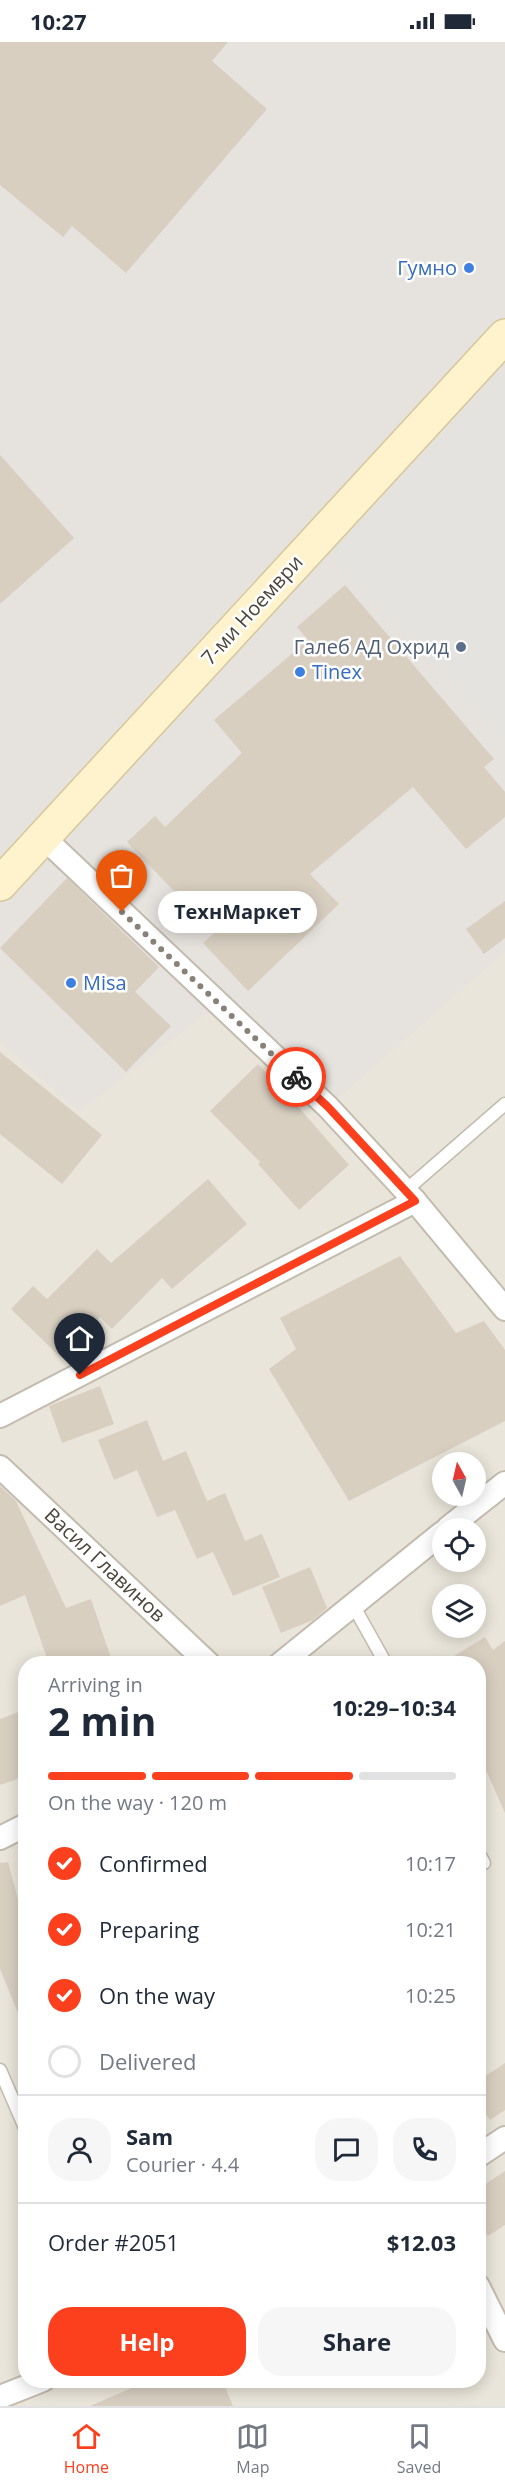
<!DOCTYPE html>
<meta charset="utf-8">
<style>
:root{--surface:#fff;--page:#f6f6f7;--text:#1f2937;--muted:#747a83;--line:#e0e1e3;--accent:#fc3f1d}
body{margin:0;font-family:"Open Sans",sans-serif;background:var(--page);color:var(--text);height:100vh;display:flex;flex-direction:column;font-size:22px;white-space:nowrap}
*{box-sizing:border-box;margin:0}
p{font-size:20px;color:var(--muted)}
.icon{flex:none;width:33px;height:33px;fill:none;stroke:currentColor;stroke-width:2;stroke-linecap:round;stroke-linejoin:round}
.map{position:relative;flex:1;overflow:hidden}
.drawer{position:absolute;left:18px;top:1614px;width:468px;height:732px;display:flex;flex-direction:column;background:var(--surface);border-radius:24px;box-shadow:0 3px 15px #0003}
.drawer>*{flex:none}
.needle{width:39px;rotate:352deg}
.controls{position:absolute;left:432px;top:1410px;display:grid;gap:12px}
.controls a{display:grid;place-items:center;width:54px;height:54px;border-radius:50%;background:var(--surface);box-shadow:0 3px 15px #0003;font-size:30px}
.pin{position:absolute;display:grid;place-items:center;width:51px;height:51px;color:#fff;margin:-62px -26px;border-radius:50% 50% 50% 0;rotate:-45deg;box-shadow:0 0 6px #0007}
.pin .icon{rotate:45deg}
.courier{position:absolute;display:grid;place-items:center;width:60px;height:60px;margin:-30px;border:4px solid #fc3f1d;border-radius:50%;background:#fff;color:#222;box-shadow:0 2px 8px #0007}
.bubble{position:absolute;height:42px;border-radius:21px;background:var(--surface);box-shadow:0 3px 15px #0003;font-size:20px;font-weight:700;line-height:42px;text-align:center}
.headline em{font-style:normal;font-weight:700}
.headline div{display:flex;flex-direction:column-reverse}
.headline{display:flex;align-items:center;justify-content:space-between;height:102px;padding:0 30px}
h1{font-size:39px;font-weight:700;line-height:45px}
.bar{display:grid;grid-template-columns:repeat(4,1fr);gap:9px 6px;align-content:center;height:72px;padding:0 30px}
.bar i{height:8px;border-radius:4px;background:var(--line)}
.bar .active{background:var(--accent)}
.bar p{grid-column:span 4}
.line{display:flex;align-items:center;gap:15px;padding:0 30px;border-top:2px solid var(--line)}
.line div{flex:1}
.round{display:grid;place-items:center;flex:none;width:63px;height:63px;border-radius:24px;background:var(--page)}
ol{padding:0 30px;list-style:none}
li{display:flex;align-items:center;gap:18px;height:66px}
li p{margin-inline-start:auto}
li .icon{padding:6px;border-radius:50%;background:var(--accent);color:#fff;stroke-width:4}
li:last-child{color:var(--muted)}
li i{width:33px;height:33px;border:3px solid var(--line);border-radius:50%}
.cta{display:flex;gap:12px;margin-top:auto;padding:12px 30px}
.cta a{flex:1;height:69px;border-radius:24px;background:var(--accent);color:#fff;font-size:24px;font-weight:700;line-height:69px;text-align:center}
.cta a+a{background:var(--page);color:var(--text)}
.status{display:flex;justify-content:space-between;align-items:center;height:42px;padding:0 30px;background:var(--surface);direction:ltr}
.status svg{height:16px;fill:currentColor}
.menu{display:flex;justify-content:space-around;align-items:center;height:84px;border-top:2px solid var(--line);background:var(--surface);font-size:16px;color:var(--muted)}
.menu a{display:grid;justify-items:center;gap:3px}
.menu .active{color:var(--accent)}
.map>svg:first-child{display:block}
.residential{fill:#eae5da;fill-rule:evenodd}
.industrial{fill:#e6e2dd}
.parking{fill:#e5e3e0}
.building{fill:#d8cfc1}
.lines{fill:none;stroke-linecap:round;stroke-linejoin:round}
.lane-casing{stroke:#c2bbae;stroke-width:15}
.street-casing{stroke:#c2bbae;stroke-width:26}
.secondary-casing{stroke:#d6c79b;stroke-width:36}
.lane{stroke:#fff;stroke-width:12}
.street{stroke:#fff;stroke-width:22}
.secondary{stroke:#fff3cd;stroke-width:33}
.done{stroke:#878178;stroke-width:6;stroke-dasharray:0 10.8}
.route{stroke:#fc3f1d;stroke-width:8}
.shop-dot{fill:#3f7fe0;stroke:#fff;stroke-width:2}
.service-dot{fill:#5c6f8a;stroke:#fff;stroke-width:2}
.labels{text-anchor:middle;stroke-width:5;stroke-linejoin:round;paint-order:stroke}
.shop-label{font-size:20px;fill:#366cbe;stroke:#fff;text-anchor:start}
.street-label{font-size:20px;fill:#4b4439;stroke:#fff}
.service-label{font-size:20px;fill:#4e5e75;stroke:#fff;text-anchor:end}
</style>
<div class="status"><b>10:27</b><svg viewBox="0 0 49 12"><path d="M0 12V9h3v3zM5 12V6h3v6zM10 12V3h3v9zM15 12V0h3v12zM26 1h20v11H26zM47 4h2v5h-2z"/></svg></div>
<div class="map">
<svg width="505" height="2364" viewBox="0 0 505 2364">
<rect width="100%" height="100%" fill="#f6f3ec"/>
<path class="residential" d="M 0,0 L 505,0 L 505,2364 L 0,2364 ZM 442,1420 L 476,1420 L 476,1454 L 442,1454 ZM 442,1486 L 476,1486 L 476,1520 L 442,1520 ZM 442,1552 L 476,1552 L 476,1586 L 442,1586 ZM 26,1622 L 478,1622 L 478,2338 L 26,2338 Z"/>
<polygon class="industrial" points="0,0 505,0 505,910 328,1065 220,961 79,1070 0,1000"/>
<polygon class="parking" points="505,331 505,698 330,513"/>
<g class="building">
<polygon points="0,0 228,0 212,19 267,67 126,231 72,184 63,195 0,143"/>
<polygon points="0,413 74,496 0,562"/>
<polygon points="345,543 494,717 484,725 505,750 505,775 466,807 413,745 310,832 339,862 248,949 203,901 214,891 127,800 155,774 165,785 242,711 214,678 308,598 297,585"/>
<polygon points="67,836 159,925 135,950 171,984 126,1030 0,906"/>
<polygon points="505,859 505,896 484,912 466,887"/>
<polygon points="0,1010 102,1093 62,1142 0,1092"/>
<polygon points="258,1022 288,1053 349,1123 299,1168 258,1122 260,1120 210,1069"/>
<polygon points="208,1137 247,1182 172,1247 162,1236 112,1287 100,1275 60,1315 11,1267 33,1244 47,1257 97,1207 111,1221"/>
<polygon points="400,1214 456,1291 484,1279 505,1308 505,1379 349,1459 269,1327 296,1307 280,1276"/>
<polygon points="100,1344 114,1382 62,1401 49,1364"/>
<polygon points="147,1378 163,1419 186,1409 207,1459 225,1451 245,1499 262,1492 280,1535 233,1554 213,1510 197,1517 175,1468 157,1475 137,1428 114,1438 98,1398"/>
<polygon points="0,1444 16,1459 66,1566 91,1557 113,1622 49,1622 25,1553 0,1564"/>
<polygon points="310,1525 327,1566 313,1578 281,1591 262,1545"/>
<polygon points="485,1595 493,1608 505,1599 505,1771 478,1710 478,1622 441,1622"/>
<polygon points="26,1667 26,1734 0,1743 0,1677"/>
<polygon points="8,1820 26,1887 25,1988 0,1927 0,1821"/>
<polygon points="505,2021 505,2068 490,2078 478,2060 478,2039"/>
<polygon points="505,2129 505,2183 488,2194 478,2181 478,2147"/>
<polygon points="150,2338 222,2338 233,2364 90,2364"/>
</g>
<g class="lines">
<defs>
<g id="lane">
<polyline points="405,1149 505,1062"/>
<polyline points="353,1563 386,1622"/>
<polyline points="478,1810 484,1821"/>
<polyline points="0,2028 26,2088"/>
</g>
<g id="street">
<polyline points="43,795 328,1065 415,1159 505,1267"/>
<polyline points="0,1374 415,1159"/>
<polyline points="0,1425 209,1622"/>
<polyline points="448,1486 505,1441"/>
<polyline points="280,1622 442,1491"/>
<polyline points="0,1796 26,1783"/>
<polyline points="478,2114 505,2096"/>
<polyline points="478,2244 505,2298"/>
<polyline points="0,2355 43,2338"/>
</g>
<polyline id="secondary" points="0,842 505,294"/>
</defs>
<use href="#lane" class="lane-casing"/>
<use href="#street" class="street-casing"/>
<use href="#secondary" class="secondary-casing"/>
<use href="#lane" class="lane"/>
<use href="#street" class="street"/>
<use href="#secondary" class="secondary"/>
</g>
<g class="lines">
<polyline class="done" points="122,870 296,1035"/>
<polyline class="route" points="80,1333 415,1159 328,1065 296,1035"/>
</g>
<g class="shop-dot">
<circle cx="469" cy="226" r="6"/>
<circle cx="300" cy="630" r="6"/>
<circle cx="71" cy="941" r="6"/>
</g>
<circle class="service-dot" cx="461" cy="605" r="6"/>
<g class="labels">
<g class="shop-label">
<text x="457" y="233" text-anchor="end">Гумно</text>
<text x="312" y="637">Tinex</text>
<text x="83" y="948">Misa</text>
</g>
<g class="street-label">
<text transform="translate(252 568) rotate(-48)" y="7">7-ми Ноември</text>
<text transform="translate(105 1523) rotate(43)" y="7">Васил Главинов</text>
</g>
<g class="service-label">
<text x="449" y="612">Галеб АД Охрид</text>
</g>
</g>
</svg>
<div class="controls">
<a><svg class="needle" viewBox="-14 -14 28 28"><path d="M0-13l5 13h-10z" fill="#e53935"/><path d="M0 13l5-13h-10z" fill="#747a83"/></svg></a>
<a><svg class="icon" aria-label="locate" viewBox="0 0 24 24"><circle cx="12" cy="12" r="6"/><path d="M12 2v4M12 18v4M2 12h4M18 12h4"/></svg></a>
<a><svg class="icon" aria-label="layers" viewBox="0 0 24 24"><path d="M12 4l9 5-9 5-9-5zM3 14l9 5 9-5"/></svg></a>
</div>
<div class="pin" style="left:122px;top:870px;background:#ea580c"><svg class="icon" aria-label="bag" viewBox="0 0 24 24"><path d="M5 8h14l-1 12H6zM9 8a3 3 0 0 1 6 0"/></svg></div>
<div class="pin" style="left:80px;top:1333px;background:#1f2937"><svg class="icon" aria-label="home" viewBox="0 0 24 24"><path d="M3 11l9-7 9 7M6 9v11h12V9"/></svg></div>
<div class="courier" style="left:296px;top:1035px"><svg class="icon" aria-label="bike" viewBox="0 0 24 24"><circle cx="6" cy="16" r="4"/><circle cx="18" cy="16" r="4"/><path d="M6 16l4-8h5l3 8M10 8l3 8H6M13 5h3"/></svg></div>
<div class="bubble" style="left:158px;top:849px;width:159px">ТехнМаркет</div>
<section class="drawer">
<div class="headline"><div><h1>2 min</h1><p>Arriving in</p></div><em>10:29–10:34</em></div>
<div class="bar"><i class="active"></i><i class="active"></i><i class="active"></i><i></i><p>On the way · 120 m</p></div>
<ol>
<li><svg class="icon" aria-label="check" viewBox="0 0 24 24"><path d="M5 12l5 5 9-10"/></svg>Confirmed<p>10:17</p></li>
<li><svg class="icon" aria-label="check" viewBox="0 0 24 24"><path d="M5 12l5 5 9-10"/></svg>Preparing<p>10:21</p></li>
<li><svg class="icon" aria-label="check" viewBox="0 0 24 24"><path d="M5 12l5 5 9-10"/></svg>On the way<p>10:25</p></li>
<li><i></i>Delivered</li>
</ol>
<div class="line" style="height:108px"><a class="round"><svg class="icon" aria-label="person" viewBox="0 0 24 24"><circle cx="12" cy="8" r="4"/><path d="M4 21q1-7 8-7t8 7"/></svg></a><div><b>Sam</b><p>Courier · 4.4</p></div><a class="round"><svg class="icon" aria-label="chat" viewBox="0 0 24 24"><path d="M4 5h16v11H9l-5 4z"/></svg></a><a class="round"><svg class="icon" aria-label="phone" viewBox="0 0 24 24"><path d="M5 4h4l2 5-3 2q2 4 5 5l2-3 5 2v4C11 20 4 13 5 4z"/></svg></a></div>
<div class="line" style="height:78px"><div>Order #2051</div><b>$12.03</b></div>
<div class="cta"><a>Help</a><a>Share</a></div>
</section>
</div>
<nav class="menu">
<a class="active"><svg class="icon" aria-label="home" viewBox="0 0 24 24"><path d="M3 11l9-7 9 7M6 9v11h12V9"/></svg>Home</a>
<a><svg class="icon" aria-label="map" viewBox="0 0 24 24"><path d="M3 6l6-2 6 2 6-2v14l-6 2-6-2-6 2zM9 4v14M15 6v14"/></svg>Map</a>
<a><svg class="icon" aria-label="saved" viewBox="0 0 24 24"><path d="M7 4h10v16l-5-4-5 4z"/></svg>Saved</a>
</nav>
